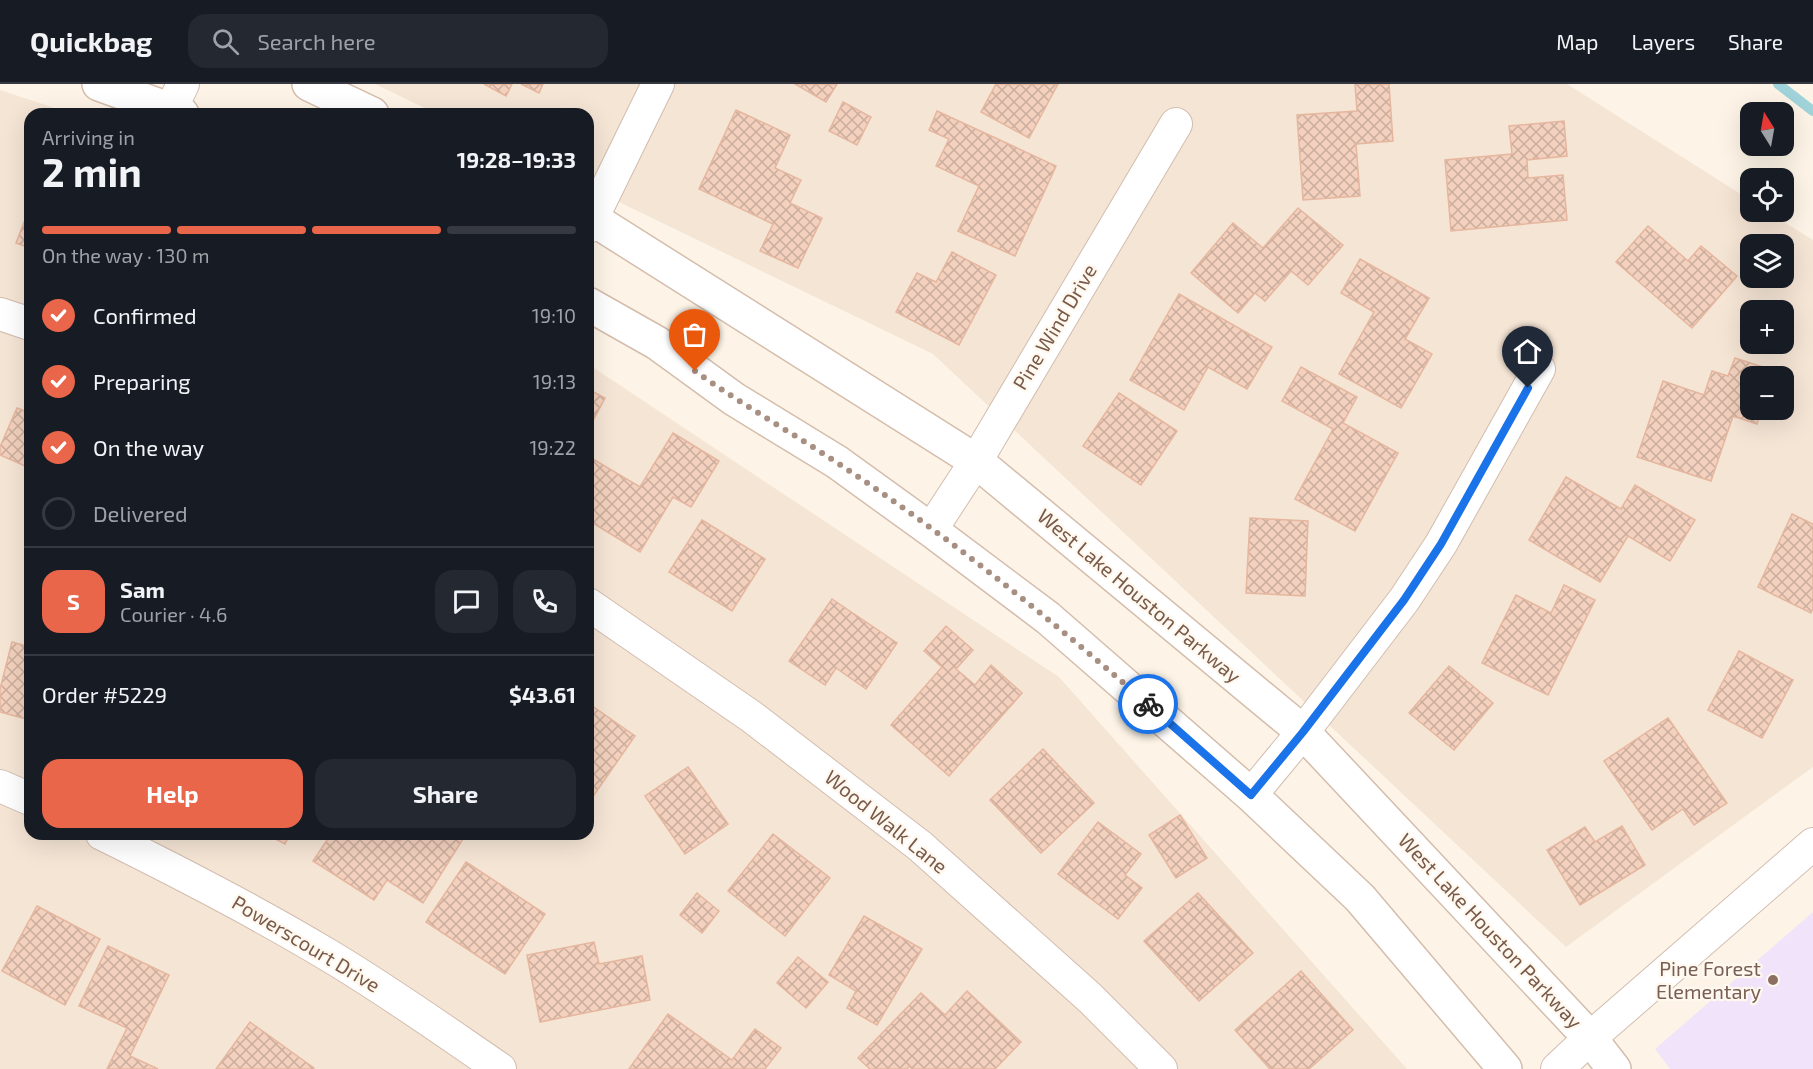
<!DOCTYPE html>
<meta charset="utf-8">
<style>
:root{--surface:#171b24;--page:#242831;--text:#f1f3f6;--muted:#9ea1a6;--line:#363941;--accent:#e9664a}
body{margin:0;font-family:"Exo 2",sans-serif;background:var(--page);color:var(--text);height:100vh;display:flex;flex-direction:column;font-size:22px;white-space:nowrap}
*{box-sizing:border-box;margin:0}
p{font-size:20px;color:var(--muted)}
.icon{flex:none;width:33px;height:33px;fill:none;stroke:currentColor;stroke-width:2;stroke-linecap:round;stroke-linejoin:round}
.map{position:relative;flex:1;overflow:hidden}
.details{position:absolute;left:24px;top:24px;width:570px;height:732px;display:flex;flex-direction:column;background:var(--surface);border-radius:18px;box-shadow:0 6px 24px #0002}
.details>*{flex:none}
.needle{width:39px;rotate:349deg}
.buttons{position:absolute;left:1740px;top:18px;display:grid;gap:12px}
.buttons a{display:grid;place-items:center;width:54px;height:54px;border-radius:12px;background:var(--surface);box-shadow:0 6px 24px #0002;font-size:30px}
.pin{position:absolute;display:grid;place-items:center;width:51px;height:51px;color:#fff;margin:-62px -26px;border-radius:50% 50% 50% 0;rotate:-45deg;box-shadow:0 0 6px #0007}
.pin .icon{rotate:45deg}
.courier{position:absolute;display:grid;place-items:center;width:60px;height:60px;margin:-30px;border:4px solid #1a73e8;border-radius:50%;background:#fff;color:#222;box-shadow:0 2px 8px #0007}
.headline em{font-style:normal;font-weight:700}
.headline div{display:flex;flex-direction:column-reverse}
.headline{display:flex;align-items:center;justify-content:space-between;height:102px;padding:0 18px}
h1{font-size:39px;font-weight:700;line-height:45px}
.bar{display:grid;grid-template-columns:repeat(4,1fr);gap:9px 6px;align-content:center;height:72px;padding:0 18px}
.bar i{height:8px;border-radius:4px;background:var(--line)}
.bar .current{background:var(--accent)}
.bar p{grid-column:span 4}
.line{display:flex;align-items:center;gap:15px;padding:0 18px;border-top:2px solid var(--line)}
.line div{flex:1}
.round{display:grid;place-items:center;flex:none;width:63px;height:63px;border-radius:18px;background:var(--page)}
ol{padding:0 18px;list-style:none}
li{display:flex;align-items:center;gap:18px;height:66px}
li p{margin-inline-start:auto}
li .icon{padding:6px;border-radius:50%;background:var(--accent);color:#fff;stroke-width:4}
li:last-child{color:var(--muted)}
li i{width:33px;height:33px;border:3px solid var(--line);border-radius:50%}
.primary-button{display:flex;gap:12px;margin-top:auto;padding:12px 18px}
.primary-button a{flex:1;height:69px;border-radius:18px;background:var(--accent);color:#fff;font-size:24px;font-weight:700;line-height:69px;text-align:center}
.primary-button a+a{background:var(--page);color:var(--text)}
header{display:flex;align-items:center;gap:36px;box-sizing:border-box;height:84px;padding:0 30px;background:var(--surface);border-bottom:2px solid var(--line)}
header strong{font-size:28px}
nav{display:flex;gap:33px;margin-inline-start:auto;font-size:21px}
.search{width:420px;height:54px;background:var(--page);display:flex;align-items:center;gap:15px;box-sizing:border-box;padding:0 21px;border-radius:18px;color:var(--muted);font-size:22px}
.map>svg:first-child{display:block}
.residential{fill:#f5e5d5;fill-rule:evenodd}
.education{fill:#f1e4fa}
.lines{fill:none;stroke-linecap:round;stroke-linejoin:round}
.stream{stroke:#a1d3da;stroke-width:10}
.building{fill:url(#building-cross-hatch);stroke:#e6b69e;stroke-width:1.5}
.minor-casing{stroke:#d2bdaf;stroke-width:34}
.secondary-casing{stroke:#d5bdac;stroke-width:36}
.minor{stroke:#fff;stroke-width:32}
.secondary{stroke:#fff;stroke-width:33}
.done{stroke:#a78f81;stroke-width:6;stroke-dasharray:0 10.8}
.route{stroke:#1a73e8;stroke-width:8}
.education-dot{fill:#8d6e63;stroke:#fff8ee;stroke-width:2}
.labels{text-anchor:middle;stroke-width:4.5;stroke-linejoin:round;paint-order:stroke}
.street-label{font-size:20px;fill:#78594a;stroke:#fff8ee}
.education-label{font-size:20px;fill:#785e54;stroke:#fff8ee;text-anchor:end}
</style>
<header>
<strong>Quickbag</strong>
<div class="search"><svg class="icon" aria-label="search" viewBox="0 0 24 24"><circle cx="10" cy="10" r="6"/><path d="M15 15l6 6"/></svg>Search here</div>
<nav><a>Map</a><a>Layers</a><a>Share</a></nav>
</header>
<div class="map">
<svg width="1813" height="985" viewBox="0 0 1813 985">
<defs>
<pattern id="building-cross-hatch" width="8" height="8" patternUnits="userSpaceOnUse" patternTransform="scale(1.5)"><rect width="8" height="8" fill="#f3d1be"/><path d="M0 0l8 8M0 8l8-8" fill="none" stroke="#caad9c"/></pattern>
</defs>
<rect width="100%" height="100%" fill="#fdf4e7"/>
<g class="residential">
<path d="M 375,0 L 1567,0 L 1750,116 L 1750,128 L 1768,128 L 1813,156 L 1813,683 L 1566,863 L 933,270 L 588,103 L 588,30 L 437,30 ZM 1750,160 L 1784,160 L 1784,194 L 1750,194 ZM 1750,226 L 1784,226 L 1784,260 L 1750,260 ZM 1750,292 L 1784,292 L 1784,326 L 1750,326 Z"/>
<polygon points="0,6 73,30 30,30 30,750 588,750 588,280 1059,593 1407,985 0,985"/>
</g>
<polygon class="education" points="1813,828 1813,985 1670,985 1655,965"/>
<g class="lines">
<polyline class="stream" points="1778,0 1813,27"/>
</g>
<g class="building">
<polygon points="484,0 512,0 506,12"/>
<polygon points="521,0 543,0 539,9"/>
<polygon points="795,0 837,0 826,18"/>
<polygon points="996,0 1058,0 1029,54 981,28"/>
<polygon points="1355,0 1389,0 1393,57 1356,60 1360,112 1303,116 1297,31 1357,27"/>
<polygon points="843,18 871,33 857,61 829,47"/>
<polygon points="736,26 790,51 775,84 801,96 790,119 822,134 798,184 760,167 773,140 699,105"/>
<polygon points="937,27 1056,82 1015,172 958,147 979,102 936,82 949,55 929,46"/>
<polygon points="1564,37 1567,72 1527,76 1528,94 1563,91 1567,136 1451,147 1445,76 1512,70 1509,42"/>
<polygon points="30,123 30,164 16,159"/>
<polygon points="1298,124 1343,161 1308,201 1291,187 1265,217 1255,209 1238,229 1191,189 1233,139 1263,164"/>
<polygon points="1648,142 1688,177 1701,162 1737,192 1692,244 1616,178"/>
<polygon points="952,168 996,191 959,261 896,228 917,189 936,198"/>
<polygon points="1360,175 1429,214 1405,255 1432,270 1401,324 1339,290 1374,228 1341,209"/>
<polygon points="1179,210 1272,263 1247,305 1208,283 1184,326 1130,296"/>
<polygon points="1735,274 1775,287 1773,292 1750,292 1750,326 1761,326 1757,340 1733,332 1711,397 1637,373 1663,297 1704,311 1712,287 1728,292"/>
<polygon points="1301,283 1357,313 1343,339 1398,369 1355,447 1295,415 1333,345 1282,317"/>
<polygon points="588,305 605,314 589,344 588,344"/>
<polygon points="1119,309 1177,347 1141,401 1083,362"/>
<polygon points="17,324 30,329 30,384 0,371 0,363"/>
<polygon points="673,349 719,377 691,423 673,413 640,468 588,436 588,372 640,403"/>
<polygon points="1566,393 1621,425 1635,401 1695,436 1670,477 1628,452 1600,498 1529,456"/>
<polygon points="1792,430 1813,440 1813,524 1811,529 1758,503"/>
<polygon points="1250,434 1308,437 1305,512 1246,509"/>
<polygon points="702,436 765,475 732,527 669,488"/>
<polygon points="1564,501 1595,516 1548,611 1482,579 1516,511 1551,529"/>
<polygon points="832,515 897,559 866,605 836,584 825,601 789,577"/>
<polygon points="946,542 973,566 956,585 975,601 991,581 1022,609 949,692 891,641 942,583 924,567"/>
<polygon points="12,558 30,563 30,636 0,628 0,605"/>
<polygon points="1739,567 1793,596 1762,654 1708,626"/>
<polygon points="1449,582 1493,619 1454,666 1409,629"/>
<polygon points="588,619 635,652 594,711 588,707"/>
<polygon points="1668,634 1727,719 1694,741 1683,725 1652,746 1604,677"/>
<polygon points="1043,665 1094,719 1041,769 990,716"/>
<polygon points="688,683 728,740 685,770 645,712"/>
<polygon points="1180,731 1207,774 1176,794 1149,751"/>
<polygon points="1098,738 1141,770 1125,791 1142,804 1118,835 1058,790"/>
<polygon points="1622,742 1645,781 1580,821 1547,766 1585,743 1595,758"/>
<polygon points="266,750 290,750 285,760"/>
<polygon points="331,750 388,750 400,757 404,750 466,750 423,819 387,796 374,816 313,777"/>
<polygon points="773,750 830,794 785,852 728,807"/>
<polygon points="466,778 545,830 505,890 426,838"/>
<polygon points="697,809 719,827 702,849 680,831"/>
<polygon points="1198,809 1253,869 1199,917 1144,857"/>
<polygon points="37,822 100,855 65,921 2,887"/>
<polygon points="864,832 922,865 877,941 847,924 856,907 829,891"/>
<polygon points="594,858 599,880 642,872 650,916 540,938 527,871"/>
<polygon points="108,862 169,891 130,972 158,985 107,985 127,944 79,922"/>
<polygon points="798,873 828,898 806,924 777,899"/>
<polygon points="1301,887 1353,946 1309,985 1270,985 1235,946"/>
<polygon points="967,907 1021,958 995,985 912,985 909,982 907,985 870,985 858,974 921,909 945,931"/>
<polygon points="668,930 732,976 755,945 781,964 765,985 629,985"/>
<polygon points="250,938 314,984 313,985 216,985"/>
</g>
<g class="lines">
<defs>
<g id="minor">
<polyline points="171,25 183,0"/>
<polyline points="588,143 658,0"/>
<polyline points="0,230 30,240"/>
<polyline points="931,446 976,377 1176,40"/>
<polyline points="588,520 752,633 920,762 1090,914 1161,985"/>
<polyline points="0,702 30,715"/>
<polyline points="1251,711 1303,648 1404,516 1441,460 1539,285"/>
<path d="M 102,750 C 179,788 255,827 328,871 C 387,906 443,946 500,985"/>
<polyline points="1557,985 1590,954 1813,760"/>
</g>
<g id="secondary">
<polyline points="99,0 182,30"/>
<polyline points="309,0 372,30"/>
<polyline points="588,132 976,377 1303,648 1590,954 1614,985"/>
<polyline points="588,220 657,259 734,315 837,378 931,446 1048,534 1251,711 1360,814 1505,985"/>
</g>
</defs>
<use href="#minor" class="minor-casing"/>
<use href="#secondary" class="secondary-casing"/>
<use href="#minor" class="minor"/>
<use href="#secondary" class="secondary"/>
</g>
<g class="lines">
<path class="done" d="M 695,287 C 741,320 789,347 836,378 C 946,450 1049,534 1148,620"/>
<polyline class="route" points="1148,620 1251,711 1303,648 1404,516 1441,460 1528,304"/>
</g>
<circle class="education-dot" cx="1773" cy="896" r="6"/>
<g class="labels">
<g class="street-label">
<text transform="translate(1055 243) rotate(-59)" y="7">Pine Wind Drive</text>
<text transform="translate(1139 512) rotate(40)" y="7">West Lake Houston Parkway</text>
<text transform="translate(886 738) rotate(39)" y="7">Wood Walk Lane</text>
<text transform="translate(1490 847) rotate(47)" y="7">West Lake Houston Parkway</text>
<text transform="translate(306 860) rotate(31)" y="7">Powerscourt Drive</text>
</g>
<g class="education-label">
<text x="1761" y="892">Pine Forest<tspan x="1761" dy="23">Elementary</tspan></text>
</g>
</g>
</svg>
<div class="buttons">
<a><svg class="needle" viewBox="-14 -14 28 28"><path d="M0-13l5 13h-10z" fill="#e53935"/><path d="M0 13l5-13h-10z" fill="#9ea1a6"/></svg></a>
<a><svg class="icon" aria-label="locate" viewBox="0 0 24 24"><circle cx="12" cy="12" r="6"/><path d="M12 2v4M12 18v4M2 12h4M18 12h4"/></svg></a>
<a><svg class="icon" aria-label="layers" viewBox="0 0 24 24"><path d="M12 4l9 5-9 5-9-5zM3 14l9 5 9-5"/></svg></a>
<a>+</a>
<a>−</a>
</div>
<div class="pin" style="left:695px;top:287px;background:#ea580c"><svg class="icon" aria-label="bag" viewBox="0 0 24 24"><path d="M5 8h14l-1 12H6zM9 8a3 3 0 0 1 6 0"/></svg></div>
<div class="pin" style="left:1528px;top:304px;background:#1f2937"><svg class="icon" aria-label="home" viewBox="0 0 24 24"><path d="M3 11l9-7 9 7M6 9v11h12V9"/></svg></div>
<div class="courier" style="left:1148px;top:620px"><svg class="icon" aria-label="bike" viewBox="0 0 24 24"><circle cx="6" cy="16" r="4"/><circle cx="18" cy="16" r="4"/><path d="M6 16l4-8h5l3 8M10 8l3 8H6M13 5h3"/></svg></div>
<section class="details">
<div class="headline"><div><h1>2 min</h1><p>Arriving in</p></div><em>19:28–19:33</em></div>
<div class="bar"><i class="current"></i><i class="current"></i><i class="current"></i><i></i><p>On the way · 130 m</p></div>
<ol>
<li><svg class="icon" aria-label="check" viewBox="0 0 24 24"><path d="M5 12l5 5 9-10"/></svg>Confirmed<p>19:10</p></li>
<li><svg class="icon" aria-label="check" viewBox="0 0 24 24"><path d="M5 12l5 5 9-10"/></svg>Preparing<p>19:13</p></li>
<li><svg class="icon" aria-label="check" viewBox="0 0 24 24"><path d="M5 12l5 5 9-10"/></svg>On the way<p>19:22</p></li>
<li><i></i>Delivered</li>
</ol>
<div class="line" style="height:108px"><b class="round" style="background:var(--accent);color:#fff">S</b><div><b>Sam</b><p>Courier · 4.6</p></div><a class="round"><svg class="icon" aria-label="chat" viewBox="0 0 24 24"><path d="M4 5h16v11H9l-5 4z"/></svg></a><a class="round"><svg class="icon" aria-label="phone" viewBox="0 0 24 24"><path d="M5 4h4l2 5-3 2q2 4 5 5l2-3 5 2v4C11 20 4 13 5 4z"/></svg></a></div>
<div class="line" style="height:78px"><div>Order #5229</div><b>$43.61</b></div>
<div class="primary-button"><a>Help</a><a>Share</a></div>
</section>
</div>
